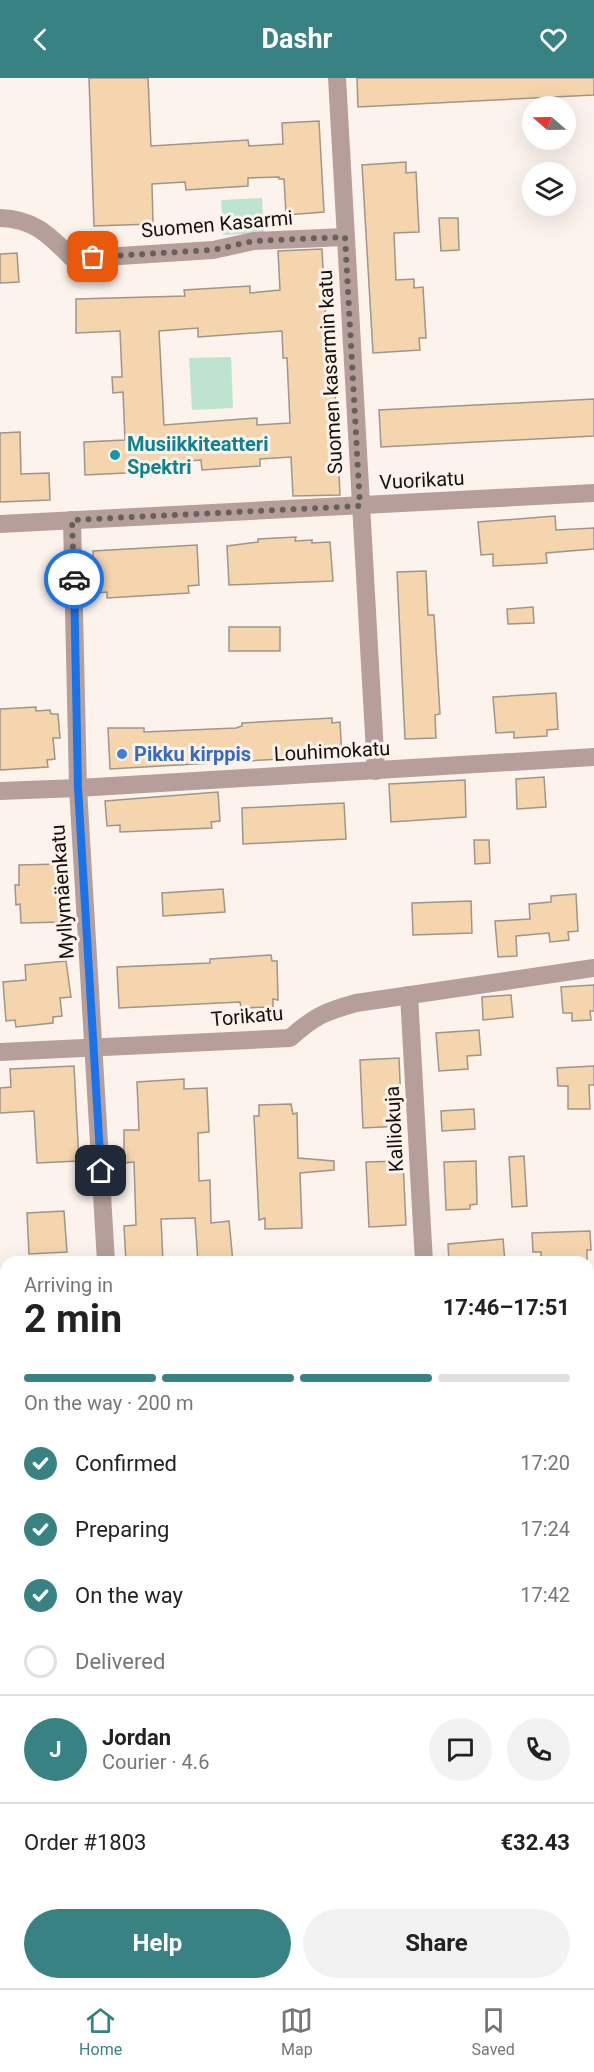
<!DOCTYPE html>
<meta charset="utf-8">
<style>
:root{--surface:#fff;--page:#f2f2f2;--text:#222;--muted:#767676;--line:#e0e0e0;--accent:#398284}
body{margin:0;font-family:Roboto,sans-serif;background:var(--page);color:var(--text);height:100vh;display:flex;flex-direction:column;font-size:22px;white-space:nowrap}
*{box-sizing:border-box;margin:0}
p{font-size:20px;color:var(--muted)}
.icon{flex:none;width:33px;height:33px;fill:none;stroke:currentColor;stroke-width:2;stroke-linecap:round;stroke-linejoin:round}
.map{position:relative;flex:1;overflow:hidden}
.side{position:absolute;left:0px;top:1178px;width:594px;height:734px;display:flex;flex-direction:column;background:var(--surface);border-radius:18px 18px 0 0;box-shadow:0 6px 24px #0002}
.side>*{flex:none}
.needle{width:39px;rotate:290deg}
.tools{position:absolute;left:522px;top:18px;display:grid;gap:12px}
.tools a{display:grid;place-items:center;width:54px;height:54px;border-radius:50%;background:var(--surface);box-shadow:0 6px 24px #0002;font-size:30px}
.pin{position:absolute;display:grid;place-items:center;width:51px;height:51px;color:#fff;margin:-26px;border-radius:12px;box-shadow:0 3px 9px #0006}
.courier{position:absolute;display:grid;place-items:center;width:60px;height:60px;margin:-30px;border:4px solid #1a73e8;border-radius:50%;background:#fff;color:#222;box-shadow:0 2px 8px #0007}
.headline em{font-style:normal;font-weight:700}
.headline div{display:flex;flex-direction:column-reverse}
.headline{display:flex;align-items:center;justify-content:space-between;height:102px;padding:0 24px}
h1{font-size:39px;font-weight:700;line-height:45px}
.bar{display:grid;grid-template-columns:repeat(4,1fr);gap:9px 6px;align-content:center;height:72px;padding:0 24px}
.bar i{height:8px;border-radius:4px;background:var(--line)}
.bar .on{background:var(--accent)}
.bar p{grid-column:span 4}
.line{display:flex;align-items:center;gap:15px;padding:0 24px;border-top:2px solid var(--line)}
.line div{flex:1}
.round{display:grid;place-items:center;flex:none;width:63px;height:63px;border-radius:32px;background:var(--page)}
ol{padding:0 24px;list-style:none}
li{display:flex;align-items:center;gap:18px;height:66px}
li p{margin-inline-start:auto}
li .icon{padding:6px;border-radius:50%;background:var(--accent);color:#fff;stroke-width:4}
li:last-child{color:var(--muted)}
li i{width:33px;height:33px;border:3px solid var(--line);border-radius:50%}
.cta{display:flex;gap:12px;margin-top:auto;padding:12px 24px}
.cta a{flex:1;height:69px;border-radius:36px;background:var(--accent);color:#fff;font-size:24px;font-weight:700;line-height:69px;text-align:center}
.cta a+a{background:var(--page);color:var(--text)}
header{display:flex;justify-content:space-between;align-items:center;height:78px;padding:0 24px;background:var(--accent);color:#fff;font-size:27px;font-weight:700}
.dock{display:flex;justify-content:space-around;align-items:center;height:84px;border-top:2px solid var(--line);background:var(--surface);font-size:16px;color:var(--muted)}
.dock a{display:grid;justify-items:center;gap:3px}
.dock .on{color:var(--accent)}
.map>svg:first-child{display:block}
.green{fill:#bee4d1}
.building{fill:#f4d5ae;stroke:#9f9588;stroke-width:1.5;fill-rule:evenodd}
.lines{fill:none;stroke-linecap:round;stroke-linejoin:round}
.minor{stroke:#b69f9a;stroke-width:18}
.done{stroke:#68605c;stroke-width:6;stroke-dasharray:0 10.8}
.route{stroke:#1a73e8;stroke-width:8}
.culture-dot{fill:#0f9aa8;stroke:#fdf3ed;stroke-width:2}
.shop-dot{fill:#3f7fe0;stroke:#fdf3ed;stroke-width:2}
.labels{text-anchor:middle;stroke-width:6;stroke-linejoin:round;paint-order:stroke}
.street-label{font-size:20px;fill:#17110e;stroke:#fdf3ed}
.culture-label{font-size:20px;font-weight:bold;fill:#0d838f;stroke:#fdf3ed;text-anchor:start}
.shop-label{font-size:20px;font-weight:bold;fill:#366cbe;stroke:#fdf3ed;text-anchor:start}
</style>
<header><svg class="icon" aria-label="back" viewBox="0 0 24 24"><path d="M15 5l-7 7 7 7"/></svg>Dashr<svg class="icon" aria-label="heart" viewBox="0 0 24 24"><path d="M12 20l-8-8c-3-5 5-10 8-4 3-6 11-1 8 4z"/></svg></header>
<div class="map">
<svg width="594" height="1910" viewBox="0 0 594 1910">
<rect width="100%" height="100%" fill="#fdf3ed"/>
<g class="green">
<polygon points="262,120 264,155 223,157 221,122"/>
<polygon points="231,279 233,330 192,332 189,280"/>
<rect x="450" y="1905" width="69" height="5"/>
</g>
<g class="building">
<polygon points="89,0 148,0 151,68 248,62 249,68 283,66 282,45 319,43 324,134 286,137 284,101 279,101 279,99 248,100 248,108 186,112 185,104 152,106 153,146 94,148"/>
<polygon points="357,0 594,0 594,17 358,29"/>
<polygon points="406,84 406,95 416,94 419,154 394,155 396,202 414,201 414,210 423,209 426,260 419,260 420,272 373,275 362,87"/>
<polygon points="439,140 458,140 459,172 441,173"/>
<path d="M 322,171 L 326,249 L 332,249 L 340,417 L 293,418 L 291,379 L 260,381 L 260,388 L 202,392 L 201,382 L 165,385 L 166,393 L 85,397 L 84,364 L 125,362 L 123,314 L 113,315 L 112,299 L 122,299 L 120,253 L 76,255 L 76,221 L 185,218 L 184,212 L 250,208 L 250,215 L 280,212 L 278,173 ZM 198,250 L 198,259 L 282,253 L 283,280 L 287,280 L 290,345 L 257,347 L 257,340 L 164,347 L 159,253 Z"/>
<polygon points="17,175 19,204 0,205 0,176"/>
<polygon points="594,321 594,358 381,369 379,332"/>
<polygon points="20,354 21,396 49,395 50,422 0,424 0,355"/>
<polygon points="555,438 556,452 594,450 594,471 546,475 547,485 493,488 493,476 481,477 478,444"/>
<polygon points="296,459 295,463 312,462 312,465 330,464 333,503 229,507 227,468 258,464 258,461"/>
<polygon points="197,467 199,507 188,508 189,515 107,520 107,514 95,515 93,473"/>
<polygon points="426,493 428,537 434,537 440,636 435,637 436,660 405,661 397,494"/>
<polygon points="533,529 534,545 508,546 507,531"/>
<rect x="229" y="549" width="51" height="24"/>
<polygon points="556,615 558,651 547,652 547,658 514,660 514,654 496,655 493,619"/>
<polygon points="36,629 36,633 50,632 51,636 58,636 60,660 53,660 55,681 47,682 48,689 0,692 0,631"/>
<polygon points="332,640 332,645 340,644 342,680 300,682 299,680 110,691 108,650 144,650 144,654 236,650 242,648 242,645"/>
<polygon points="544,699 546,729 517,731 516,701"/>
<polygon points="465,702 466,739 391,744 389,706"/>
<polygon points="218,714 220,743 211,744 212,750 120,754 120,747 107,748 105,723"/>
<polygon points="344,725 346,761 243,766 242,730"/>
<polygon points="474,762 489,762 490,785 475,786"/>
<polygon points="60,786 62,844 21,845 20,826 16,827 15,807 19,807 19,787"/>
<polygon points="223,811 225,834 163,838 162,815"/>
<polygon points="576,816 578,853 568,854 569,862 550,864 549,855 516,858 517,878 498,879 495,843 530,841 529,826 551,824 551,818"/>
<polygon points="471,823 472,855 413,857 412,825"/>
<polygon points="271,877 272,883 277,883 278,922 273,921 273,929 241,930 240,924 119,930 117,889 210,885 210,881"/>
<polygon points="66,883 71,919 60,920 62,938 53,939 53,945 16,949 15,942 6,943 3,904 26,902 25,887"/>
<polygon points="594,907 594,933 590,933 591,942 572,943 572,935 563,935 561,909"/>
<polygon points="511,917 513,939 483,942 482,919"/>
<polygon points="479,952 481,977 467,978 468,991 439,993 436,955"/>
<polygon points="399,980 402,1048 363,1050 360,982"/>
<polygon points="74,988 79,1083 37,1085 34,1033 0,1035 0,1010 11,1009 10,991"/>
<polygon points="594,988 594,1007 589,1007 590,1031 568,1031 568,1008 558,1008 557,990"/>
<polygon points="184,1001 184,1011 207,1010 209,1054 198,1055 199,1103 210,1102 211,1145 229,1143 233,1184 198,1184 195,1140 161,1141 163,1184 126,1184 124,1148 136,1147 134,1084 124,1085 124,1052 139,1052 137,1004"/>
<polygon points="291,1026 293,1036 297,1035 298,1080 334,1083 334,1092 300,1095 302,1150 265,1151 265,1140 259,1142 254,1038 259,1038 259,1027"/>
<polygon points="474,1031 475,1051 442,1053 441,1033"/>
<polygon points="524,1078 527,1128 512,1129 509,1079"/>
<polygon points="403,1083 406,1147 369,1149 366,1084"/>
<polygon points="476,1083 477,1126 470,1127 470,1131 446,1132 444,1084"/>
<polygon points="64,1133 67,1174 29,1176 27,1135"/>
<polygon points="590,1153 591,1172 587,1172 587,1182 541,1184 541,1174 533,1174 532,1155"/>
<polygon points="503,1161 505,1184 449,1184 448,1166"/>
</g>
<g class="lines">
<g class="minor">
<polyline points="337,0 376,693"/>
<path d="M 0,140 C 35,141 50,158 73,181 L 213,172 L 254,163 L 345,159"/>
<polyline points="72,442 78,710 106,1184"/>
<polyline points="0,446 594,415"/>
<polyline points="0,713 78,710 594,679"/>
<polyline points="409,917 424,1184"/>
<path d="M 0,974 L 290,960 C 315,938 324,934 356,925 L 594,890"/>
<polyline points="588,1244 594,1243"/>
<polyline points="588,1478 594,1477"/>
<polyline points="0,1504 6,1503"/>
<polyline points="588,1743 594,1743"/>
<polyline points="0,1771 6,1771"/>
<polyline points="142,1905 142,1910"/>
<polyline points="435,1905 435,1910"/>
</g>
</g>
<g class="lines">
<polyline class="done" points="74,501 72,442 360,428 345,159 254,163 213,172 93,179"/>
<polyline class="route" points="74,501 78,710 101,1093"/>
</g>
<circle class="culture-dot" cx="115" cy="377" r="6"/>
<circle class="shop-dot" cx="122" cy="676" r="6"/>
<g class="labels">
<g class="street-label">
<text transform="translate(217 146) rotate(-5)" y="7">Suomen Kasarmi</text>
<text transform="translate(330 294) rotate(-93)" y="7">Suomen kasarmin katu</text>
<text transform="translate(422 402) rotate(-3)" y="7">Vuorikatu</text>
<text transform="translate(332 673) rotate(-3)" y="7">Louhimokatu</text>
<text transform="translate(62 814) rotate(-94)" y="7">Myllymäenkatu</text>
<text transform="translate(247 938) rotate(-5)" y="7">Torikatu</text>
<text transform="translate(394 1051) rotate(-93)" y="7">Kalliokuja</text>
</g>
<g class="culture-label">
<text x="127" y="373">Musiikkiteatteri<tspan x="127" dy="23">Spektri</tspan></text>
</g>
<g class="shop-label">
<text x="134" y="683">Pikku kirppis</text>
</g>
</g>
</svg>
<div class="tools">
<a><svg class="needle" viewBox="-14 -14 28 28"><path d="M0-13l5 13h-10z" fill="#e53935"/><path d="M0 13l5-13h-10z" fill="#767676"/></svg></a>
<a><svg class="icon" aria-label="layers" viewBox="0 0 24 24"><path d="M12 4l9 5-9 5-9-5zM3 14l9 5 9-5"/></svg></a>
</div>
<div class="pin" style="left:93px;top:179px;background:#ea580c"><svg class="icon" aria-label="bag" viewBox="0 0 24 24"><path d="M5 8h14l-1 12H6zM9 8a3 3 0 0 1 6 0"/></svg></div>
<div class="pin" style="left:101px;top:1093px;background:#1f2937"><svg class="icon" aria-label="home" viewBox="0 0 24 24"><path d="M3 11l9-7 9 7M6 9v11h12V9"/></svg></div>
<div class="courier" style="left:74px;top:501px"><svg class="icon" aria-label="car" viewBox="0 0 24 24"><path d="M5 17H2v-5l4-1 3-4h7l3 4 3 1v5h-3M9 17h6M6 11h13"/><circle cx="7" cy="17" r="2"/><circle cx="17" cy="17" r="2"/></svg></div>
<section class="side">
<div class="headline"><div><h1>2 min</h1><p>Arriving in</p></div><em>17:46–17:51</em></div>
<div class="bar"><i class="on"></i><i class="on"></i><i class="on"></i><i></i><p>On the way · 200 m</p></div>
<ol>
<li><svg class="icon" aria-label="check" viewBox="0 0 24 24"><path d="M5 12l5 5 9-10"/></svg>Confirmed<p>17:20</p></li>
<li><svg class="icon" aria-label="check" viewBox="0 0 24 24"><path d="M5 12l5 5 9-10"/></svg>Preparing<p>17:24</p></li>
<li><svg class="icon" aria-label="check" viewBox="0 0 24 24"><path d="M5 12l5 5 9-10"/></svg>On the way<p>17:42</p></li>
<li><i></i>Delivered</li>
</ol>
<div class="line" style="height:108px"><b class="round" style="background:var(--accent);color:#fff">J</b><div><b>Jordan</b><p>Courier · 4.6</p></div><a class="round"><svg class="icon" aria-label="chat" viewBox="0 0 24 24"><path d="M4 5h16v11H9l-5 4z"/></svg></a><a class="round"><svg class="icon" aria-label="phone" viewBox="0 0 24 24"><path d="M5 4h4l2 5-3 2q2 4 5 5l2-3 5 2v4C11 20 4 13 5 4z"/></svg></a></div>
<div class="line" style="height:78px"><div>Order #1803</div><b>€32.43</b></div>
<div class="cta"><a>Help</a><a>Share</a></div>
</section>
</div>
<nav class="dock">
<a class="on"><svg class="icon" aria-label="home" viewBox="0 0 24 24"><path d="M3 11l9-7 9 7M6 9v11h12V9"/></svg>Home</a>
<a><svg class="icon" aria-label="map" viewBox="0 0 24 24"><path d="M3 6l6-2 6 2 6-2v14l-6 2-6-2-6 2zM9 4v14M15 6v14"/></svg>Map</a>
<a><svg class="icon" aria-label="saved" viewBox="0 0 24 24"><path d="M7 4h10v16l-5-4-5 4z"/></svg>Saved</a>
</nav>
